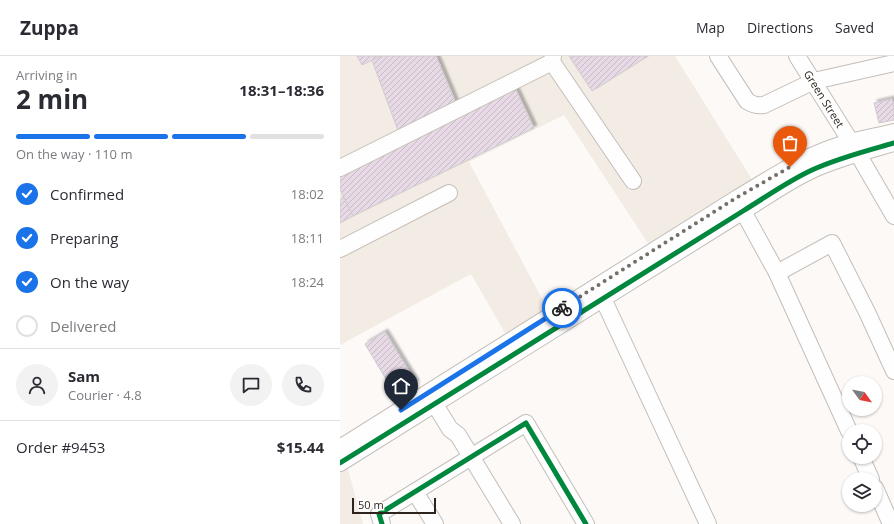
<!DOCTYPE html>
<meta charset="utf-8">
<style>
:root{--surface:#fff;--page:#f2f2f3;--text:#2b2b33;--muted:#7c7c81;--line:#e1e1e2;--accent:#1a73e8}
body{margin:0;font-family:"Open Sans",sans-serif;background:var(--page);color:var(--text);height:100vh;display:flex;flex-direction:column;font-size:15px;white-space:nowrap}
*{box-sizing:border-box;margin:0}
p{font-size:13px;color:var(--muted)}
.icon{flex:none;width:22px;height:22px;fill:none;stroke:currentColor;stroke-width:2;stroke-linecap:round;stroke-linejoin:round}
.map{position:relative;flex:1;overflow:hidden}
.details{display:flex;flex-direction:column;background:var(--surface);width:340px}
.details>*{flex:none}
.needle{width:26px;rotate:123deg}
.fabs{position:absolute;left:502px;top:320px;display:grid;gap:8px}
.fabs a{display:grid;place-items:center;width:40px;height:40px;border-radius:50%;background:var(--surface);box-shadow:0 1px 3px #0004;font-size:20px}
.scale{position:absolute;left:12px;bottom:10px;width:84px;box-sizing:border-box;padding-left:4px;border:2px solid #2d251d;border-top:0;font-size:11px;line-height:14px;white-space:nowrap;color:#2d251d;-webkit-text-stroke:3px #fff;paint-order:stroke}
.pin{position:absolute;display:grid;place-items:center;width:34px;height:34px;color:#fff;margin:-41px -17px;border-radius:50% 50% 50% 0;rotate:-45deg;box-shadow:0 0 4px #0007}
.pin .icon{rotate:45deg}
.courier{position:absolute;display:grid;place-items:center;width:40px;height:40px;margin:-20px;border:3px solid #1a73e8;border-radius:50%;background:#fff;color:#222;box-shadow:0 1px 5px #0007}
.overview em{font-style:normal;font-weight:700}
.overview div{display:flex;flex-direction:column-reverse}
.overview{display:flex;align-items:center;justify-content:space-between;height:68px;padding:0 16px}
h1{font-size:26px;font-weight:700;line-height:30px}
.bar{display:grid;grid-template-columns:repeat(4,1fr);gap:6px 4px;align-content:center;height:48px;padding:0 16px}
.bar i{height:5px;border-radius:3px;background:var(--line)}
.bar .on{background:var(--accent)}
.bar p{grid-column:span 4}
.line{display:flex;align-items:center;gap:10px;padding:0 16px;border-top:1px solid var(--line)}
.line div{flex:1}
.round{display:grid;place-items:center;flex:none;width:42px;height:42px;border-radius:21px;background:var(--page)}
ol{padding:0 16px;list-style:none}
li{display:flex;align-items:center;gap:12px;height:44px}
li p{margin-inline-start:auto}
li .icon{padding:4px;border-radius:50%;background:var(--accent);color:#fff;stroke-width:4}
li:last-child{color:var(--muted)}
li i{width:22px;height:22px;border:2px solid var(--line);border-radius:50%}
header{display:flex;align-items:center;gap:24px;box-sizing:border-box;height:56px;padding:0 20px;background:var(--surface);border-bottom:1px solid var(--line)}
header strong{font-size:19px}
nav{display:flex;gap:22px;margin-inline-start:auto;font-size:14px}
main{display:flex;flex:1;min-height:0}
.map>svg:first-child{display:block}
.built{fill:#f3ece5}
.building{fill:url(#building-hatch);stroke:#cfcbce;filter:url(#shadow)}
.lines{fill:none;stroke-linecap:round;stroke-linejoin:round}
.minor-casing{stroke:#c3beb9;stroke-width:18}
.minor{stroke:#fffefe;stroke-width:16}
.cycleway-casing{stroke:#fff;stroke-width:8}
.cycleway{stroke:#00873e;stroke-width:5}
.done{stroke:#756f69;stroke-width:4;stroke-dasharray:0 7.2}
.route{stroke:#1a73e8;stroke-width:5}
.labels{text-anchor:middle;stroke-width:3.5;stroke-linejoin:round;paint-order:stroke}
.street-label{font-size:11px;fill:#2d251d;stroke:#fff}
</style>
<header>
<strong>Zuppa</strong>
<nav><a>Map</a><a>Directions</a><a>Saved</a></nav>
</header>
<main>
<section class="details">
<div class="overview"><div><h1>2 min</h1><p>Arriving in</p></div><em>18:31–18:36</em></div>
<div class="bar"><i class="on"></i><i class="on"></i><i class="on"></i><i></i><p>On the way · 110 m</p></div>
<ol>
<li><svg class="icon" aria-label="check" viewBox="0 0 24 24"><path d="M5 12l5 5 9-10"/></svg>Confirmed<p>18:02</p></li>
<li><svg class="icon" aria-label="check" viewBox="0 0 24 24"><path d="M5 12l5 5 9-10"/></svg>Preparing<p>18:11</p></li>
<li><svg class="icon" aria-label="check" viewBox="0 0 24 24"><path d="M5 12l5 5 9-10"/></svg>On the way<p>18:24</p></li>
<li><i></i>Delivered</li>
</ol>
<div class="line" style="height:72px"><a class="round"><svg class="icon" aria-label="person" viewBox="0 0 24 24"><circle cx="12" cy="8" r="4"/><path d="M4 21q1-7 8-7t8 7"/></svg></a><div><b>Sam</b><p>Courier · 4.8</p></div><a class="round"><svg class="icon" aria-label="chat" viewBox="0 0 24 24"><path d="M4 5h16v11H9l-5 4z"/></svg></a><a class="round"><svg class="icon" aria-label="phone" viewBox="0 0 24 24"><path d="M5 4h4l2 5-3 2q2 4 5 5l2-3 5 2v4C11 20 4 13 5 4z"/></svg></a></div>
<div class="line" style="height:52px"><div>Order #9453</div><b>$15.44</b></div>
</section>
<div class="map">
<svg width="554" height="468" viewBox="0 0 554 468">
<defs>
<pattern id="building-hatch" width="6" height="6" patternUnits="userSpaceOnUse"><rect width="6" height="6" fill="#e7d9e6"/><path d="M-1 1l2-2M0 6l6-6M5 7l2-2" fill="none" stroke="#c6bac5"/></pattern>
<filter id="shadow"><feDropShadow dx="3" dy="-3" stdDeviation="1" flood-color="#0004"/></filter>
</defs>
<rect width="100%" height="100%" fill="#fcf9f7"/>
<g class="built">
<polygon points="0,0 335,0 413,125 309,189 224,59 129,106 208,254 166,279 131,218 0,289"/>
<polygon points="7,410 23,468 0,468 0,414"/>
</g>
<g class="building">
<polygon points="17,0 41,0 22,9"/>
<polygon points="41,0 96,0 118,52 60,80 32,4"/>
<polygon points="229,0 308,0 252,35"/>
<polygon points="175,32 194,72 13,160 0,133 0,117"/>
<polygon points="552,43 554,51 554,64 539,67 534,47"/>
<polygon points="4,142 13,160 0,167 0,144"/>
<polygon points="45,276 76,327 56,340 25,288"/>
</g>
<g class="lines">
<defs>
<g id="minor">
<polyline points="213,0 212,6 293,125"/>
<path d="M 378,0 L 407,45 C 413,49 417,50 424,49 L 474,25 L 554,7"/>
<polyline points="457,0 511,86 554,160"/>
<polyline points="0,112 212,6"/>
<polyline points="398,146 437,217 509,375"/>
<polyline points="0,193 109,137"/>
<polyline points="437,217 492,187 527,256 554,315"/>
<polyline points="259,234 368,468"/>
<polyline points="89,339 110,373 118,379 172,468"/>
<path d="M 0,392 L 396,143 C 428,124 459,103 494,91 C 514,84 534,81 554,76"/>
<polyline points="521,401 531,423"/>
<path d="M 0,407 L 403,155 C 426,141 448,125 472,114 C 498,102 526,95 554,87"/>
<polyline points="535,432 551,468"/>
<polyline points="75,436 95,468"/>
<polyline points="42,468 39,458 186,367 246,468"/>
</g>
</defs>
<use href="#minor" class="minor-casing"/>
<use href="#minor" class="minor"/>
<defs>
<g id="cycleway">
<path d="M 0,407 L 403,155 C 426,141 448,125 472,114 C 498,102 526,95 554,87"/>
<polyline points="42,468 39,458 186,367 246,468"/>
</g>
</defs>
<use href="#cycleway" class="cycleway-casing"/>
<use href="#cycleway" class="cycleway"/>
</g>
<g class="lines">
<polyline class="done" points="222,252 396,142 450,111"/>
<polyline class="route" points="61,354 222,252"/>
</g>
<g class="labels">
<g class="street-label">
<text transform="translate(484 43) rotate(58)" y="4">Green Street</text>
</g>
</g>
</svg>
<div class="fabs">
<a><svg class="needle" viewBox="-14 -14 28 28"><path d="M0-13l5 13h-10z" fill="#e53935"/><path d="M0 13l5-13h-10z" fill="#7c7c81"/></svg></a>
<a><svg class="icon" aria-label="locate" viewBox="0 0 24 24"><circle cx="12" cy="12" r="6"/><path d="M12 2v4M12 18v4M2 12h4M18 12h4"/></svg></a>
<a><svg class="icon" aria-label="layers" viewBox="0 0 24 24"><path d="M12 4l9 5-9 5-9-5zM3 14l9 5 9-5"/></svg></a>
</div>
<div class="scale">50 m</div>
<div class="pin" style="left:450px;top:111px;background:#ea580c"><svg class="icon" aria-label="bag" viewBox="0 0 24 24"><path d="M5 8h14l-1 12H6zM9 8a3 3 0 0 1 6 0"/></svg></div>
<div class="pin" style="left:61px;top:354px;background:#1f2937"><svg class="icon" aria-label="home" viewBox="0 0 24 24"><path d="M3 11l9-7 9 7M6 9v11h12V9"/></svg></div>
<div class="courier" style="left:222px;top:252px"><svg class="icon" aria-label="bike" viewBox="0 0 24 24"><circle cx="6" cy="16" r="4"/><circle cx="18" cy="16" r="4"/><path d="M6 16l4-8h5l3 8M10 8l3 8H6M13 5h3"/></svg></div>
</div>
</main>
